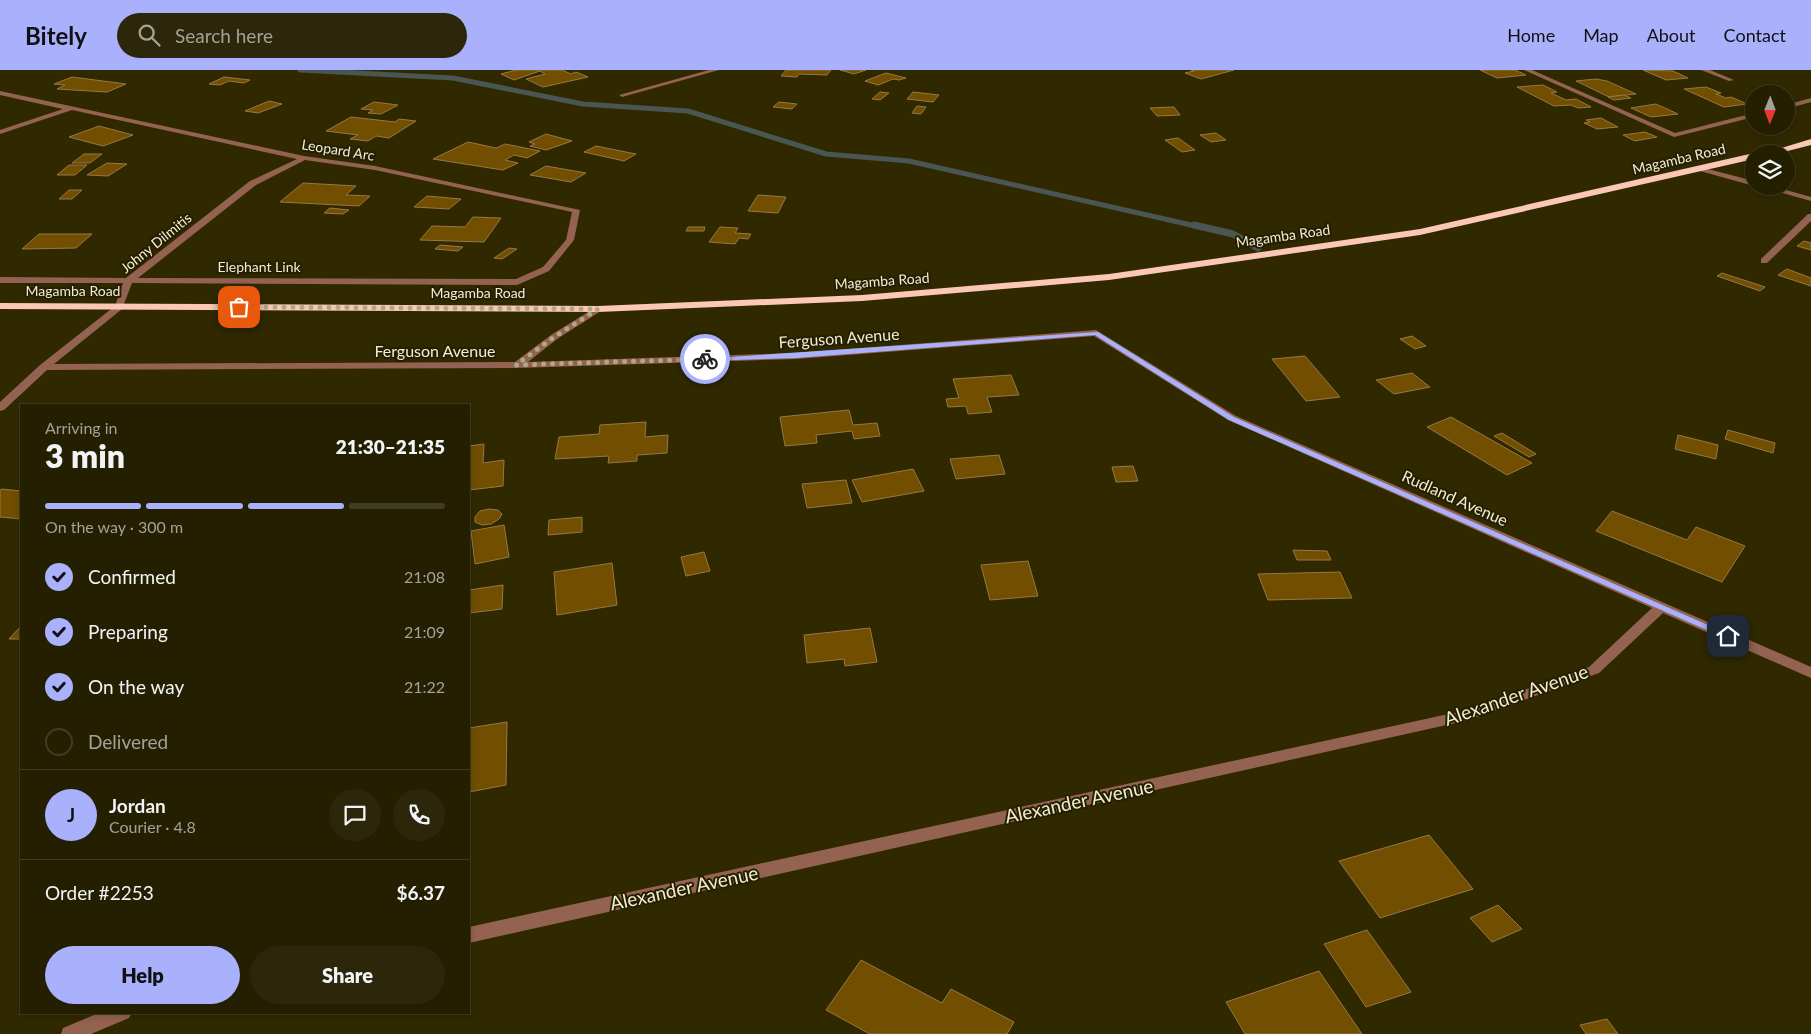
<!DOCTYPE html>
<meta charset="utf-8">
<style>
:root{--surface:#241f00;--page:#2c270a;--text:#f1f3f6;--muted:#a3a299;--line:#413d22;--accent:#a9b0fc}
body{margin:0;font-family:Lato,sans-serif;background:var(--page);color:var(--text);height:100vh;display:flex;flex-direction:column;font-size:19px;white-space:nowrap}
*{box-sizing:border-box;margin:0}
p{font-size:16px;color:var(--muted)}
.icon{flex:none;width:28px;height:28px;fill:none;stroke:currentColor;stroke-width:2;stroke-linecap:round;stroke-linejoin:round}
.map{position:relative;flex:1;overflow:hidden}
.details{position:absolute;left:20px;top:334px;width:450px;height:610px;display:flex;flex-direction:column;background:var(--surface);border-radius:0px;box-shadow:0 2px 8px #0003,0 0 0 1px var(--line)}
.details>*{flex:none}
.needle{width:32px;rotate:181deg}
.fabs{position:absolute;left:1745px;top:15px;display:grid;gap:10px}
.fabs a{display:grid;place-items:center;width:50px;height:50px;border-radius:50%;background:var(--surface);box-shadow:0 2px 8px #0003,0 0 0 1px var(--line);font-size:25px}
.pin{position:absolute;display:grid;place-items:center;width:42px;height:42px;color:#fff;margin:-21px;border-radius:10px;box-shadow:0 2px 8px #0006}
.courier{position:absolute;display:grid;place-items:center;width:50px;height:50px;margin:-25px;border:4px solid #a9b0fc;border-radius:50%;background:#fff;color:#222;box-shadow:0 1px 6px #0007}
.summary em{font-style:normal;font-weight:800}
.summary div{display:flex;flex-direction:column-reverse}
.summary{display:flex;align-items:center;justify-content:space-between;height:85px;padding:0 25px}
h1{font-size:32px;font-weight:800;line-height:38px}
.bar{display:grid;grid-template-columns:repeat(4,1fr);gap:8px 5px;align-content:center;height:60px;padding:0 25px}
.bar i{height:6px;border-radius:4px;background:var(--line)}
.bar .selected{background:var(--accent)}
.bar p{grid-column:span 4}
.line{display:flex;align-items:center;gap:12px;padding:0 25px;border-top:1px solid var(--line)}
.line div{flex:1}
.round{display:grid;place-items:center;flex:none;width:52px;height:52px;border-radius:26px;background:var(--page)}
ol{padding:0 25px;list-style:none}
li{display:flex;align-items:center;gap:15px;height:55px}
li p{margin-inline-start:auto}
li .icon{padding:5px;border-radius:50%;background:var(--accent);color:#111;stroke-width:4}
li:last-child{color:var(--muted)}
li i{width:28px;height:28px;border:2px solid var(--line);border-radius:50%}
.action{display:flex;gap:10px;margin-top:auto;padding:10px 25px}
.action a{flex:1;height:58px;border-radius:30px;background:var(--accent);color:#111;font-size:20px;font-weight:800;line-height:58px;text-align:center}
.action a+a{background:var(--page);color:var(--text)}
header{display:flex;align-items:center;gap:30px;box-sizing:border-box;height:70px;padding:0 25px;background:var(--accent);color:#111}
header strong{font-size:24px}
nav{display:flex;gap:28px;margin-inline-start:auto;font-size:18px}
.search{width:350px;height:45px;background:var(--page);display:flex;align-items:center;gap:12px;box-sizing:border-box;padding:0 18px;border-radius:28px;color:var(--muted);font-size:19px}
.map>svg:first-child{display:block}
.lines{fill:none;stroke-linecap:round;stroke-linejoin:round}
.stream-far1{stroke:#495653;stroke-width:5}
.stream{stroke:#495653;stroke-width:7}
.building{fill:#714e00;stroke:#967847}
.minor{fill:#946251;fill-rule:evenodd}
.highway{fill:#fbc8b7;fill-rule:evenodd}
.route{fill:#a9b0fc}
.done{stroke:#aea888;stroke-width:5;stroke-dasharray:0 9}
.labels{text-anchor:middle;stroke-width:4;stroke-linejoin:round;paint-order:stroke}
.far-street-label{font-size:14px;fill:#f2edd1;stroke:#241f03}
.street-label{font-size:16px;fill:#f2edd1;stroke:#241f03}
.near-street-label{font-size:19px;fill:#f2edd1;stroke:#241f03}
</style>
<header>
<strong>Bitely</strong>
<div class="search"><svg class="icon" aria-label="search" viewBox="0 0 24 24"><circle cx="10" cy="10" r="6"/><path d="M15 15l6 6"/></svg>Search here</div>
<nav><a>Home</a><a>Map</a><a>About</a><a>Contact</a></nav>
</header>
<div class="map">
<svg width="1811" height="964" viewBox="0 0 1811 964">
<rect width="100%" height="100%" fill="#302900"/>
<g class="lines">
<polyline class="stream-far1" points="300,0 453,8 583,34 688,41 826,84 909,91 1200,157"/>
<polyline class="stream" points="1194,155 1233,164 1258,178"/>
</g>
<g class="building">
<polygon points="516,0 562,0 571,4 576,2 588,7 543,17 526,9 545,4 540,1 514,10 501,4"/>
<polygon points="786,0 831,0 827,5 799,4 797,7 781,6"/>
<polygon points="840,0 866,0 854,4"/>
<polygon points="1191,0 1234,0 1201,9 1185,3 1194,1"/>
<polygon points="1480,0 1515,0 1526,5 1497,8"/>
<polygon points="1643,0 1673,1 1688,8 1666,10"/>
<polygon points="886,3 906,8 899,10 893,9 878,15 865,11"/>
<polygon points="72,7 126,14 107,22 57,19 65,15 54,14"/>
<polygon points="224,7 250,10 244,13 229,11 220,15 209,14"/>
<polygon points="1596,9 1607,11 1636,24 1609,27 1576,11"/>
<polygon points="1543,15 1557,22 1551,23 1566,30 1576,29 1591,37 1578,38 1571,35 1554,36 1517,17"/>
<polygon points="1706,17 1721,23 1716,24 1726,28 1731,27 1747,34 1724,37 1684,19"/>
<polygon points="880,22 889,23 880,30 872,29"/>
<polygon points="913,22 939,25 933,32 907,29"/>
<polygon points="1624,25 1631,28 1614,30 1608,27"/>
<polygon points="269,31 282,34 258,43 245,41"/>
<polygon points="374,32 398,35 381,44 368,43 373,40 361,39"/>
<polygon points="779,32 797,34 792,39 773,37"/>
<polygon points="1656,34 1678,44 1651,47 1631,38"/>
<polygon points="917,36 926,37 921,44 912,43"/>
<polygon points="1174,37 1180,45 1157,46 1150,38"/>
<polygon points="351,47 395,52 399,49 416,51 389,68 376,66 368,71 350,69 358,65 326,61"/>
<polygon points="1601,48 1618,57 1597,59 1584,53 1590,52 1586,50"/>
<polygon points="99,56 133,65 103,76 69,67"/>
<polygon points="1645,62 1657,67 1635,71 1623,65"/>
<polygon points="1216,63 1226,70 1211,72 1200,65"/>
<polygon points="546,64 572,71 546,80 530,76 535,74 529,72"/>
<polygon points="1178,68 1195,80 1182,82 1165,70"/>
<polygon points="468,72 496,78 505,74 540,81 527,88 514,85 505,90 518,93 503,100 433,89"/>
<polygon points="596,76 636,84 624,91 584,82"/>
<polygon points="84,84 102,84 90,93 72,93"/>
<polygon points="107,93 127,94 108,106 87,105"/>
<polygon points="69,95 87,95 75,105 57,105"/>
<polygon points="546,96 586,103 571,112 530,105"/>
<polygon points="303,113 356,116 346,125 370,126 359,136 280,132"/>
<polygon points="69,120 82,120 72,129 59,129"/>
<polygon points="758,125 786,127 778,143 748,141"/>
<polygon points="427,126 461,129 449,139 414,137"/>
<polygon points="330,138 349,140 343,144 324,143"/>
<polygon points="473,147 501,148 484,172 420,170 432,156 465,157"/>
<polygon points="688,157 705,157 704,161 686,161"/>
<polygon points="720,157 738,158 735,163 751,164 748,169 739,168 735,174 709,172"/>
<polygon points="39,164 92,164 76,178 22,179"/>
<polygon points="1804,171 1811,173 1811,180 1797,176"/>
<polygon points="440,175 463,177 458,181 435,179"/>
<polygon points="509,178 517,179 502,189 494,188"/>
<polygon points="1787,199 1811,208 1811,216 1778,205"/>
<polygon points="1722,203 1765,217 1760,221 1717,206"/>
<polygon points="1412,266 1426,276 1415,279 1400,269"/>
<polygon points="1305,286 1340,327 1306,331 1272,289"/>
<polygon points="1412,303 1430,317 1394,324 1376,310"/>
<polygon points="1011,305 1019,325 987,327 992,342 968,344 966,336 948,337 946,329 959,328 953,309"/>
<polygon points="849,340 853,355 877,353 880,366 854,369 852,361 816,365 817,373 785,376 780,347"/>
<polygon points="1451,347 1532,393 1507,405 1427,357"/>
<polygon points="646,352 645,367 668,365 667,383 637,385 637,391 608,393 609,386 555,389 559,367 599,364 600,355"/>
<polygon points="1728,360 1775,373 1773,383 1725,369"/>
<polygon points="1502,363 1536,384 1529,387 1494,366"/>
<polygon points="1678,365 1718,375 1716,389 1675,379"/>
<polygon points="484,374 483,393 504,390 503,416 469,420 469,376"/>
<polygon points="999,385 1005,404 956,409 950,389"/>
<polygon points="1133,396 1138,411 1116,412 1112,397"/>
<polygon points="913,399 924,421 862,432 852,410"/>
<polygon points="846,410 852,433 807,438 802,414"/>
<polygon points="2,419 21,421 21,449 0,447 0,420"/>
<polygon points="489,439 498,440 502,444 499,449 491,454 482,455 475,452 475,447 480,441"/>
<polygon points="1612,441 1687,470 1696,457 1745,476 1722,512 1596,461"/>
<polygon points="582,447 582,462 548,465 549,450"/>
<polygon points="504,455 509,487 475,494 471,461"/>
<polygon points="1293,480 1327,481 1331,490 1297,490"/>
<polygon points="704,482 710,501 686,506 681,487"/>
<polygon points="1028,491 1038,526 990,530 981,495"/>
<polygon points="612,493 617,535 557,545 554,502"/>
<polygon points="1340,502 1352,528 1268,530 1258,504"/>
<polygon points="503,515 502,539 469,543 469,520"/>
<polygon points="21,556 21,569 9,569"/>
<polygon points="870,558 877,592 845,596 844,589 807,593 804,565"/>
<polygon points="507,652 506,715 469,722 469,658"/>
<polygon points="1429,765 1473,819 1380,848 1339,791"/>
<polygon points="1498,835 1522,859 1492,872 1470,848"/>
<polygon points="1367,860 1411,922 1366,937 1324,874"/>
<polygon points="861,890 942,933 951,919 1014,952 1007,964 870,964 826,940"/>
<polygon points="1319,901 1362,964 1245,964 1226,932"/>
<polygon points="1607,949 1618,964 1586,964 1580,955"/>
</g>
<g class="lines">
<g class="minor">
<polygon points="709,0 719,0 622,27 619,25"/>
<polygon points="1524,0 1532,0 1675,63 1754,43 1754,47 1674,67"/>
<polygon points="1701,0 1710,0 1734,10 1729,11"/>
<path d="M 0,21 L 304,86 L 375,96 L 580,140 L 574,170 L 549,201 L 517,215 L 132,213 L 122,239 L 54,294 L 515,292 L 551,265 L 598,236 L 601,237 L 601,241 L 557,269 L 528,292 L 796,283 L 1096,260 L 1236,346 L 1811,597 L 1811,608 L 1663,543 L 1599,603 L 1469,650 L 469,873 L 469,857 L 1467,640 L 1589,597 L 1652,538 L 1228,350 L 1094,266 L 796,289 L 517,298 L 47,300 L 4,340 L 0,341 L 0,332 L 40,295 L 115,236 L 123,213 L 0,213 L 0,207 L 126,208 L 250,111 L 297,89 L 72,40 L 0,64 L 0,60 L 63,39 L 0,25 ZM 305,90 L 375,100 L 572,142 L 566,170 L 543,197 L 516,209 L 138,208 L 256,115 Z"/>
<polygon points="1811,28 1811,32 1786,39 1786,35"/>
<polygon points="1700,97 1754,111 1754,116 1700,101"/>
<polygon points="1758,116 1772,116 1811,127 1811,131"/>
<polygon points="1808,144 1811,144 1811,151 1767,193 1761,193 1761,189"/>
<polygon points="101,942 132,942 129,948 91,964 61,964 63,958"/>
</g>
<g class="highway">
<polygon points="1811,69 1811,75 1776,84 1761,84"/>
<polygon points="1754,83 1756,84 1754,84 1754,89 1420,165 1109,210 862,231 598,242 0,239 0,233 598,236 862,225 1109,204 1420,159"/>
</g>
</g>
<polygon class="route" points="1098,262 1234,347 1733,566 1725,568 1229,350 1095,265 796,288 705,291 701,289"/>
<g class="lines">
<polyline class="done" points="239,237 598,239 554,267 516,295 705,289"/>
</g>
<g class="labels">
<g class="far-street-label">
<text transform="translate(338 80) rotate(9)" y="5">Leopard Arc</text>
<text transform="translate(1679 89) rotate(-13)" y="5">Magamba Road</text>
<text transform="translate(1283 166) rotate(-8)" y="5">Magamba Road</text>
<text transform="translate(156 173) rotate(-39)" y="5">Johny Dilmitis</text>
<text x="259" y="202">Elephant Link</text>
<text transform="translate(882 211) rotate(-4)" y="5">Magamba Road</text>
<text x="73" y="226">Magamba Road</text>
<text x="478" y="228">Magamba Road</text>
</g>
<g class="street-label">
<text transform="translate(839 268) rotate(-4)" y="6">Ferguson Avenue</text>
<text x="435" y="287">Ferguson Avenue</text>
<text transform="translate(1455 428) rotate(24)" y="6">Rudland Avenue</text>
</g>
<g class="near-street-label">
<text transform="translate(1516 625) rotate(-19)" y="7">Alexander Avenue</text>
<text transform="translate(1079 731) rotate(-12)" y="7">Alexander Avenue</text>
<text transform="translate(684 818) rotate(-12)" y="7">Alexander Avenue</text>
</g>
</g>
</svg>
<div class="fabs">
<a><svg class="needle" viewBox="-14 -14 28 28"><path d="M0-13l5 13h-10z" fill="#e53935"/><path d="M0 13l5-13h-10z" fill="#a3a299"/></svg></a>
<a><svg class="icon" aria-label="layers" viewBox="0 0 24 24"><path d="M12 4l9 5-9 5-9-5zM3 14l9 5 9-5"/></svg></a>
</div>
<div class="pin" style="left:239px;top:237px;background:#ea580c"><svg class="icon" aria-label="bag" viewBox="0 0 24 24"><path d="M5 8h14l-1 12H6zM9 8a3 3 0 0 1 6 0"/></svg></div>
<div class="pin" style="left:1728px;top:566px;background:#1f2937"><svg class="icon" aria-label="home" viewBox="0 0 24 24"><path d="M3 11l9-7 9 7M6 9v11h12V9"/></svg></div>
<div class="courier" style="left:705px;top:289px"><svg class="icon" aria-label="bike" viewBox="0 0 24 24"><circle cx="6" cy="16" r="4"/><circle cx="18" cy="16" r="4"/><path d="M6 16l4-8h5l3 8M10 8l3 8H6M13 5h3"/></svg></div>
<section class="details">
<div class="summary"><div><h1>3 min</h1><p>Arriving in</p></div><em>21:30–21:35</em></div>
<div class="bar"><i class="selected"></i><i class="selected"></i><i class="selected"></i><i></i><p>On the way · 300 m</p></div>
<ol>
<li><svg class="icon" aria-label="check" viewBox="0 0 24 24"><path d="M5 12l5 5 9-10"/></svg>Confirmed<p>21:08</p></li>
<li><svg class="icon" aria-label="check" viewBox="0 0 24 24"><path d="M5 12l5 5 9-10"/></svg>Preparing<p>21:09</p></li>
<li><svg class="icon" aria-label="check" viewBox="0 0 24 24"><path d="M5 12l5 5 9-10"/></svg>On the way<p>21:22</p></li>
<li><i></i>Delivered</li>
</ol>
<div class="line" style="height:90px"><b class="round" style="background:var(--accent);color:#111">J</b><div><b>Jordan</b><p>Courier · 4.8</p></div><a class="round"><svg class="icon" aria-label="chat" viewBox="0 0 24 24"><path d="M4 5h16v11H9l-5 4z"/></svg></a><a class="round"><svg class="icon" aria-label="phone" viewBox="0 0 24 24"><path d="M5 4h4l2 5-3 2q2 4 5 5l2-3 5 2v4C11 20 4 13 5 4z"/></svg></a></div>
<div class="line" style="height:65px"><div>Order #2253</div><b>$6.37</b></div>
<div class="action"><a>Help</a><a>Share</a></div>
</section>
</div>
